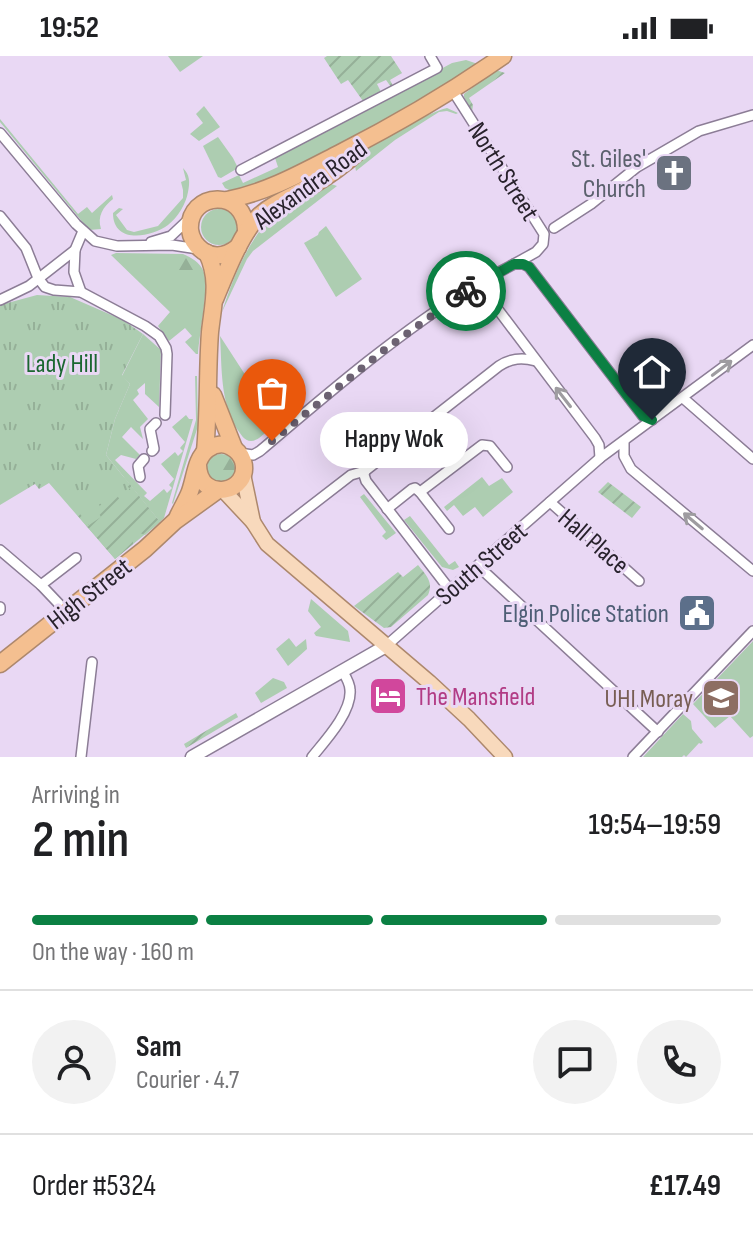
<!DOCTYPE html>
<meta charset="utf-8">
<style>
:root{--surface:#fff;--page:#f2f2f2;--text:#202124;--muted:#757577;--line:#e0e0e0;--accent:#0b8043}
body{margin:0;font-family:"Sofia Sans Condensed",sans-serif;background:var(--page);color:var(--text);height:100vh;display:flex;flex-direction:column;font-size:30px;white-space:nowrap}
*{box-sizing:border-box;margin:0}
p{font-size:26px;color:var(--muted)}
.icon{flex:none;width:44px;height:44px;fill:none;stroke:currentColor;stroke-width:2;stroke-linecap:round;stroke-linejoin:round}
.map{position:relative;height:701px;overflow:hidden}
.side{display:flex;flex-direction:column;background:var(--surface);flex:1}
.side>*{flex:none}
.pin{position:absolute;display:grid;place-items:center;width:68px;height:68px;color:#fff;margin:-82px -34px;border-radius:50% 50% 50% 0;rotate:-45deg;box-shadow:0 0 8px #0007}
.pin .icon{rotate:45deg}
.courier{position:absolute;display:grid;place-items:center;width:80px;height:80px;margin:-40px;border:6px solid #0b8043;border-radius:50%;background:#fff;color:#222;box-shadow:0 2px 10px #0007}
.bubble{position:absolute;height:56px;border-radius:28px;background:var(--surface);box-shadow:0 8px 32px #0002;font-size:26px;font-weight:600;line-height:56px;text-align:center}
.overview em{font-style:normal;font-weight:600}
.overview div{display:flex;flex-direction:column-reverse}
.overview{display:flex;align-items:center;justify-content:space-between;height:136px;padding:0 32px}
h1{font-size:52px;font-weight:600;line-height:60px}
.bar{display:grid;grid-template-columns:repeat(4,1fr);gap:12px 8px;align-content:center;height:96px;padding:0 32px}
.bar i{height:10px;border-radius:6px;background:var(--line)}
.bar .selected{background:var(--accent)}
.bar p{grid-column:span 4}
.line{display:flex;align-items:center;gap:20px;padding:0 32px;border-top:2px solid var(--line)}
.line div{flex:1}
.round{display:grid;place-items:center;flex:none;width:84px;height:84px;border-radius:42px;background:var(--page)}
.status{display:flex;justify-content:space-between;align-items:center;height:56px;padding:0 40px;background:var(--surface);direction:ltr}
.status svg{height:22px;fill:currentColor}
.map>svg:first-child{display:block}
.grass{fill:#adcdb1}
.forest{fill:url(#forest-firs)}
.park{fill:url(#park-tufts)}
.garden{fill:url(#garden-furrows)}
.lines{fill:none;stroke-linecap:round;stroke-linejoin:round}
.street-casing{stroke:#8c7d96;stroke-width:12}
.secondary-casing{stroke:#8c7d96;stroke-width:15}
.primary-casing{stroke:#ad886d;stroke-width:17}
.highway-casing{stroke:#ad886d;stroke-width:19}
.street{stroke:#fff;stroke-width:9}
.secondary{stroke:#fff;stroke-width:12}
.primary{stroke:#f8d9bc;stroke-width:14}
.highway{stroke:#f4bf90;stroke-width:16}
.oneway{stroke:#9e9ca0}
.done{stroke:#6c6272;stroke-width:8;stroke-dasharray:0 14.4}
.route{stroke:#0b8043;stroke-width:10}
.labels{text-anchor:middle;stroke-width:6;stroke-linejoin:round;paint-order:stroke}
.worship-label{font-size:26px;fill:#5b616d;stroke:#e9d8f4;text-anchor:end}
.street-label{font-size:26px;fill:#28222c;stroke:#e9d8f4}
.park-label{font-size:26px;fill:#1b6731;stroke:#e9d8f4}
.service-label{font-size:26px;fill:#4e5e75;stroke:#e9d8f4;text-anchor:end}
.hotel-label{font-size:26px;fill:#b23c85;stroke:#e9d8f4;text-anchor:start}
.education-label{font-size:26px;fill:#785e54;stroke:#e9d8f4;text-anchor:end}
</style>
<div class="status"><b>19:52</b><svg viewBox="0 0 49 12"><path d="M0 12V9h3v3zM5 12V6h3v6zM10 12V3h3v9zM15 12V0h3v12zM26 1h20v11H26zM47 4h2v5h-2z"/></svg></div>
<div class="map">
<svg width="753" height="701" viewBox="0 0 753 701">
<defs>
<pattern id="forest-firs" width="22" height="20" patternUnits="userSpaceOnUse" patternTransform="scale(2)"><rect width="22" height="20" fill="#adcdb1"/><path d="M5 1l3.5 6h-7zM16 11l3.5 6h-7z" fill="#95b098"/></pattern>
<pattern id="park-tufts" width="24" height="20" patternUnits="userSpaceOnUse" patternTransform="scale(2)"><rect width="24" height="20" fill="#adcdb1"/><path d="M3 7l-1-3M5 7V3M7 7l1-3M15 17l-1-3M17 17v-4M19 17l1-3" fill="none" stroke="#95b098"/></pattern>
<pattern id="garden-furrows" width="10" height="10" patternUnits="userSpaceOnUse" patternTransform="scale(2)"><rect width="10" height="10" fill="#adcdb1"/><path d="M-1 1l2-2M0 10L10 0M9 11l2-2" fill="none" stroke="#95b098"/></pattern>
</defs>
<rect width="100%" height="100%" fill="#e9d8f4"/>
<g class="grass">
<polygon points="168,0 203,0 180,16"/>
<polygon points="466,4 478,8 428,40 296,115 233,136 225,132 222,127 239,119 243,127 278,111 275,102 452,7"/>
<polygon points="204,50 220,71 199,85 190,78 203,67 196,58"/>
<path d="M 447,52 L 458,57 L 456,58 L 447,55 L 439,56 L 395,84 L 356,115 C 355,109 354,107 358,102 C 368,88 429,56 447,52 Z"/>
<path d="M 0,63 L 78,158 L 87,151 L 92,157 L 112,139 L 113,143 C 103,151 97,160 101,173 L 89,174 L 0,66 Z"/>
<polygon points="218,81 233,102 238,112 221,122 218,121 203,90"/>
<path d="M 183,112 C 190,119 190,126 188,136 C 186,148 178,161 168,169 C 150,182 113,188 113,157 L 119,152 L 123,153 L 116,159 L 127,174 L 134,176 L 158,170 L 183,142 L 183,134 L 181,126 L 186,124 Z"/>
<path d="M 331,128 L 337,130 L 253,195 L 247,203 L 222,256 C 232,225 244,194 265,168 Z"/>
<circle cx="219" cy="171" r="18"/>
<polygon points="326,170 362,223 336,241 304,187 318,179 319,176"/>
<path d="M 116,197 L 183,198 C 192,202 199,206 203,214 C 210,228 199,279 198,298 L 196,298 L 185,286 L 192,280 L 185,272 L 169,285 L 158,270 L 170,256 L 111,199 Z"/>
<polygon points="143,278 161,294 159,351 145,338 145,327 137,334 139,338 133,344 148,363 140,371 143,383 131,371 122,381 140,399 136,403 121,399 115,404 147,437 144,440 150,445 164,433 167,437 172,432 169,429 174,423 161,408 175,396 178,400 183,395 180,392 185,386 172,371 186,359 189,363 193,363 164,462 160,466 106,399 115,363 130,328 122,320"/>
<path d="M 220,280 L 266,351 L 255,360 L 267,375 C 263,379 257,385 251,385 C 244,385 241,378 237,373 C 220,345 222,312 220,280 Z"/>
<polygon points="195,320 197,320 198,370 173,448 172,447 196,364"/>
<polygon points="482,421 489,430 502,422 513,436 483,461 475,451 463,460 454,449 447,455 444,451"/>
<polygon points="364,438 396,477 386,484 382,480 386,476 360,441"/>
<polygon points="410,460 449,509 455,505 459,511 453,514 442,511 404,464"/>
<polygon points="311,543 348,575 350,586 316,580 314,577 321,571 308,555"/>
<polygon points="289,582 296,591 306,583 307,593 288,610 276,593"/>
<polygon points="753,585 753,680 750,682 730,660 715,672 693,648"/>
<polygon points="273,622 284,626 287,632 261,647 255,637"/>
<polygon points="683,658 691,665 692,673 703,686 701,688 699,687 686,701 684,699 682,701 643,701"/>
</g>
<g class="forest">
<path d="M 184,200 C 194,206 198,212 202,223 L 201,227 L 159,212 L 152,202 Z"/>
<circle cx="221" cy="412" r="14"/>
</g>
<polygon class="park" points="37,239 70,241 123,264 143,278 122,319 130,328 115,363 106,399 160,466 115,503 49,427 39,433 35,428 0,449 0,249"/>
<g class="garden">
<polygon points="327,0 391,0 402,17 390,24 393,30 391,31 386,24 377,28 381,36 363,45 348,24 341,28 324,2"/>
<polygon points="496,14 505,17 469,42 473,49 472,56 464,41 464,38"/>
<polygon points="124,421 160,466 145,479 140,477 133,482 133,488 115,503 78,460 80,458 89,469 101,461 96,453 115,437 121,445 132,436 122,423"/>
<polygon points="608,426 641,451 632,462 598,436"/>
<path d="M 418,509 C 426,519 434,526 428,539 L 391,571 L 384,572 L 354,550 L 398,516 L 403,521 Z"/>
<polygon points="236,657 238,661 186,692 184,688"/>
</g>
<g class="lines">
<defs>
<g id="street">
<polyline points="0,77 76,168 95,185 117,190 172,189 198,193"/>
<polyline points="241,114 437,12 430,0"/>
<polyline points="0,160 26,192 38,222 45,231 54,234 81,236 145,270 159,280 166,292 167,298 165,359"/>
<polyline points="554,172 591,148 637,111 699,75 753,59"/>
<polyline points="151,186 171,180 189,163"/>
<polyline points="75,194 74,216 81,236"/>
<polyline points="514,208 523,208 529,211 643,360 652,364"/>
<polyline points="487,239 595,382 599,389 600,402"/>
<polyline points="0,244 29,230 75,194 83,175"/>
<polyline points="683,342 753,403"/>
<polyline points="624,385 624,400 631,413 753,515"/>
<polyline points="152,395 154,393 150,373 156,367"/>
<path d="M 239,397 L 253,399 L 260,395 C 326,339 398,277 471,232 C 492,219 515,208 536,196 L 543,188 L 544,178 L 453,35"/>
<polyline points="365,415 364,419 366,425 450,534"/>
<polyline points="140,421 138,410 144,403"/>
<polyline points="420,436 449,473"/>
<polyline points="550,446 639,525"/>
<polyline points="387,453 412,433 415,432 420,436 482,389 490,390 507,411"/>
<path d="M 285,470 L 351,419 L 365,415 L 499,310 C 511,302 522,301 536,305"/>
<polyline points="0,494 41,529 60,549"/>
<polyline points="478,510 658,676"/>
<polyline points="41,529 76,502"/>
<polyline points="0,551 0,554"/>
<polyline points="386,590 600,402 753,289"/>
<polyline points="81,701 92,606"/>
<path d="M 312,701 C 325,685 352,656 350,634 C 350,628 346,621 343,616"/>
<polyline points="633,701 753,575"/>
</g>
<polyline id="secondary" points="192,701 386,590"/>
<g id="primary">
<polyline points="243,418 253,466"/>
<polyline points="223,434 253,466 267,488 429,626 469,663 505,701"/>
</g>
<g id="highway">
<path d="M 227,144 C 268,136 303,116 340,97 C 397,68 450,37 503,0"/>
<path d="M 238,191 C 228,199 215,203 203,195 C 196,190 191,182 190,174 C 187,135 247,131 246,176"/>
<path d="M 215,243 C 225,219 241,177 259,160 C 274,146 296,139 313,129 C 330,119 345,108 359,95"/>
<polyline points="213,339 234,392"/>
<path d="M 205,395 C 209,355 207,316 210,276 C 213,248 220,224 207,197"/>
<path d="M 178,460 C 182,452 186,445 189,438 C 195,424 195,402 208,393 C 215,388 224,387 231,391 C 237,394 241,399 243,405 C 252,437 199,448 198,409"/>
<polyline points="0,608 145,493 175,465 218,434"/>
</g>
</defs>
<use href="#street" class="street-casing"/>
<use href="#secondary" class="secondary-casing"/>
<use href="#primary" class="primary-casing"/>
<use href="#highway" class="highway-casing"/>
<use href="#street" class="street"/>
<use href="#secondary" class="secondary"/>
<use href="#primary" class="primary"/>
<use href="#highway" class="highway"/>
</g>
<defs><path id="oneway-shaft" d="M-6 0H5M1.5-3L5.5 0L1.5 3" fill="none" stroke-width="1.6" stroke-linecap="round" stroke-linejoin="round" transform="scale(2)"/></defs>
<g class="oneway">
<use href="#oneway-shaft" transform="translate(722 312) rotate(-37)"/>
<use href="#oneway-shaft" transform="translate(563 341) rotate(-128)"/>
<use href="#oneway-shaft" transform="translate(693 465) rotate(-140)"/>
</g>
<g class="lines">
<polyline class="done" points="272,385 383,295 466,235"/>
<polyline class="route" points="466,235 514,208 523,208 529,211 643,360 652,364"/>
</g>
<defs>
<symbol id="church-square" viewBox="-11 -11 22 22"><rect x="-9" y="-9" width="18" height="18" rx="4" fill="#6b7280" stroke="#e9d8f4"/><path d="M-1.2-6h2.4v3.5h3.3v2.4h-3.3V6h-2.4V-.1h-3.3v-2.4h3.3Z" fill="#fff"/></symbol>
<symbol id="civic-square" viewBox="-11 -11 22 22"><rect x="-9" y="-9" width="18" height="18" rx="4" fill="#5c6f8a" stroke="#e9d8f4"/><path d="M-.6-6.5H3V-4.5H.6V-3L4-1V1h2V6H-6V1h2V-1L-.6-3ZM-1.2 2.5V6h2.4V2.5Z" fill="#fff"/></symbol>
<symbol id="hotel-square" viewBox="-11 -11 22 22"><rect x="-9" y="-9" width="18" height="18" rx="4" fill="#d1479c" stroke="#e9d8f4"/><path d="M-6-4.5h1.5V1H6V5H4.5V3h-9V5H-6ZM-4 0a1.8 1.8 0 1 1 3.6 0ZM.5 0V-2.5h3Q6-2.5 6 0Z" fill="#fff"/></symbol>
<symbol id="university-square" viewBox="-11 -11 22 22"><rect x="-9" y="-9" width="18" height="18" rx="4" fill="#8d6e63" stroke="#e9d8f4"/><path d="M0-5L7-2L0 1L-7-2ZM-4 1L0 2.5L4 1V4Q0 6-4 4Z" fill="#fff"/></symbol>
</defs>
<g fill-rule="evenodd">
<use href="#church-square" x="652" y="95" width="44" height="44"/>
<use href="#civic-square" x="675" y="535" width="44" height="44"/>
<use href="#hotel-square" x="366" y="618" width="44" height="44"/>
<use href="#university-square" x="699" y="620" width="44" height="44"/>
</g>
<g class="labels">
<g class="worship-label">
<text x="646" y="111">St. Giles'<tspan x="646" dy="30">Church</tspan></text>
</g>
<g class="street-label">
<text transform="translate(504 115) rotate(58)" y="9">North Street</text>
<text transform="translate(310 128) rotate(-36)" y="9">Alexandra Road</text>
<text transform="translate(594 485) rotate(41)" y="9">Hall Place</text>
<text transform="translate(481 507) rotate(-41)" y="9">South Street</text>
<text transform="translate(89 537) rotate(-38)" y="9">High Street</text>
</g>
<g class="park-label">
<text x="62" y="316">Lady Hill</text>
</g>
<g class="service-label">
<text x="669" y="566">Elgin Police Station</text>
</g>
<g class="hotel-label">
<text x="416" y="649">The Mansfield</text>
</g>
<g class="education-label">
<text x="693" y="651">UHI Moray</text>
</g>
</g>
</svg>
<div class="pin" style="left:272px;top:385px;background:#ea580c"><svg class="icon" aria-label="bag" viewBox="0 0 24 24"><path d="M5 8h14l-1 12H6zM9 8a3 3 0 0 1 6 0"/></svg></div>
<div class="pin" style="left:652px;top:364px;background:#1f2937"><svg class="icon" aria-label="home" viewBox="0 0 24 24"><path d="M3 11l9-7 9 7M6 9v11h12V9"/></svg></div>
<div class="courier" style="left:466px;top:235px"><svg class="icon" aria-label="bike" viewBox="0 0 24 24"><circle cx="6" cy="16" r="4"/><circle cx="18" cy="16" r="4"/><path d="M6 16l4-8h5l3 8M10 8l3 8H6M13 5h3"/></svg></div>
<div class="bubble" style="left:320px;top:356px;width:148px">Happy Wok</div>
</div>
<section class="side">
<div class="overview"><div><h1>2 min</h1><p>Arriving in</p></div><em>19:54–19:59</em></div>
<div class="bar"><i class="selected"></i><i class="selected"></i><i class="selected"></i><i></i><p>On the way · 160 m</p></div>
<div class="line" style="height:144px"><a class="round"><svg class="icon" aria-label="person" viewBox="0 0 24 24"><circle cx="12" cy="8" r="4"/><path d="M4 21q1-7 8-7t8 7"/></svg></a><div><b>Sam</b><p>Courier · 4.7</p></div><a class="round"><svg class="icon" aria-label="chat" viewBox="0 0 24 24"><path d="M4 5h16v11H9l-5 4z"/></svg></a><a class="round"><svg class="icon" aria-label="phone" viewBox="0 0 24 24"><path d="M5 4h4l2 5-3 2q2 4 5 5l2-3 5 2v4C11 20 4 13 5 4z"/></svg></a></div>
<div class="line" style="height:104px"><div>Order #5324</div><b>£17.49</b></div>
</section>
